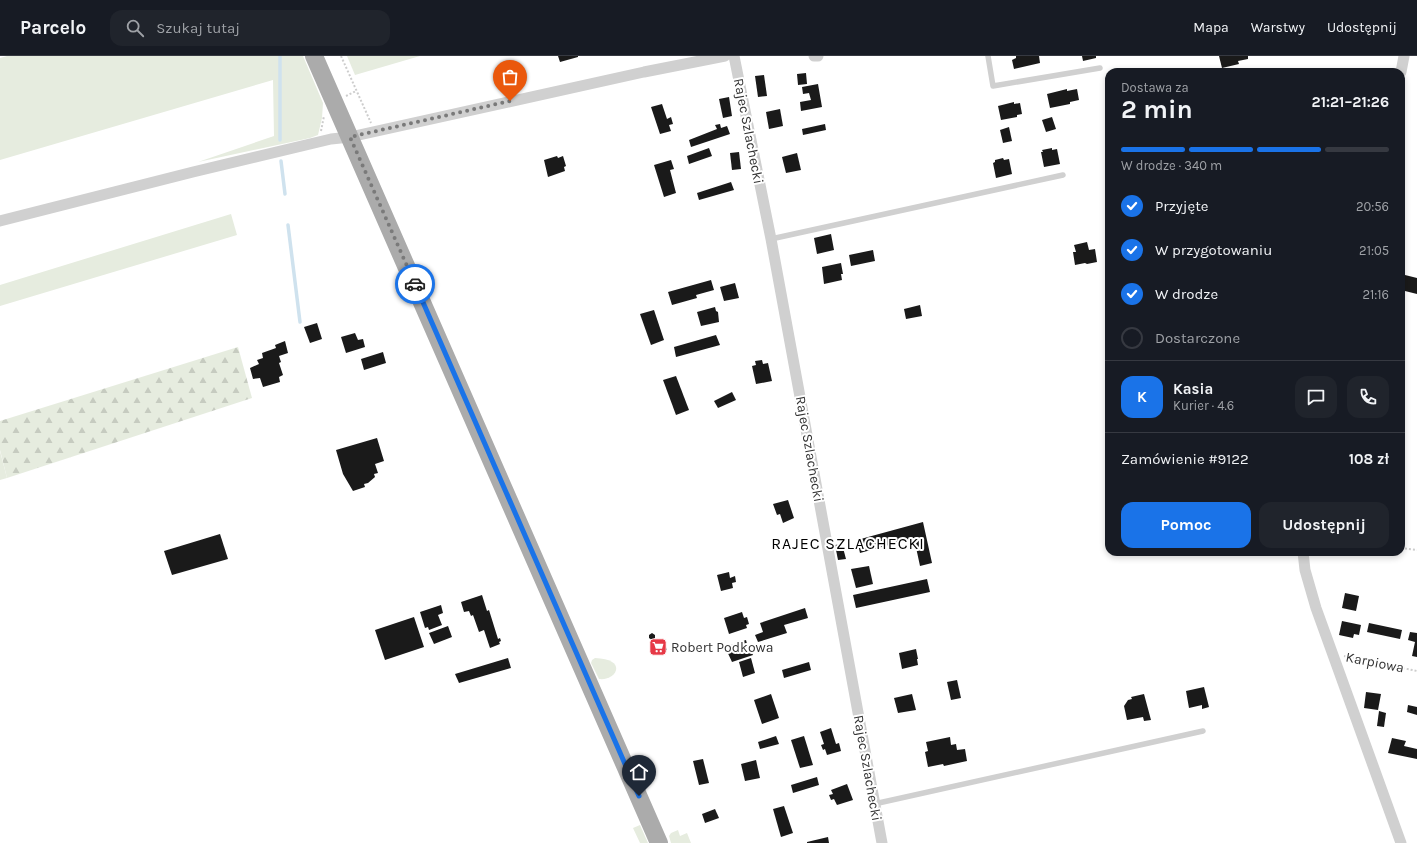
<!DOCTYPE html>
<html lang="pl">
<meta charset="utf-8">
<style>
:root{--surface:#171b24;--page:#20242c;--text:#f1f3f6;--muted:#9ea1a6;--line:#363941;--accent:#1a73e8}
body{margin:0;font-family:Karla,sans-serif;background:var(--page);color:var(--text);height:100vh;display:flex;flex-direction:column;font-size:15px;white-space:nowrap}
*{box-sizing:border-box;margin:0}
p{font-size:13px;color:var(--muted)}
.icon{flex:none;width:22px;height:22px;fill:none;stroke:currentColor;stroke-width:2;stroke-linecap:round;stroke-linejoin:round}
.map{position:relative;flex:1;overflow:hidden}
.details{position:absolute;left:1105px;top:12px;width:300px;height:488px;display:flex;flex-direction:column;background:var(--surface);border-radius:12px;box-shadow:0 2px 6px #0003}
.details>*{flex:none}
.pin{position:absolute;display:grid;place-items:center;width:34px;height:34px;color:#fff;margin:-41px -17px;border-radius:50% 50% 50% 0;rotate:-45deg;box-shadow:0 0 4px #0007}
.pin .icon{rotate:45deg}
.courier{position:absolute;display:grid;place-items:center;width:40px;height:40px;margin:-20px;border:3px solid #1a73e8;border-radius:50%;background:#fff;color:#222;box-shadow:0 1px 5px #0007}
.summary em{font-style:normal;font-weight:700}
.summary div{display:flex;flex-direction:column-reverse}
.summary{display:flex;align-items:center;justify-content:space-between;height:68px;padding:0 16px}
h1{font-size:26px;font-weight:700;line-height:30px}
.bar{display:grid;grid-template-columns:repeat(4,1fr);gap:6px 4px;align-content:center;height:48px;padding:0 16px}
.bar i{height:5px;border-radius:3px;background:var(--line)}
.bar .selected{background:var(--accent)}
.bar p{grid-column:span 4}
.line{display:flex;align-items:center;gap:10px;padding:0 16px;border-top:1px solid var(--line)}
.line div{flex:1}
.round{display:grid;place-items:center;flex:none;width:42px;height:42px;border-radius:12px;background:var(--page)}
ol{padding:0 16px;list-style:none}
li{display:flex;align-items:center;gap:12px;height:44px}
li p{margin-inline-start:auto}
li .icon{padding:4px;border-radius:50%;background:var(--accent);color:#fff;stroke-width:4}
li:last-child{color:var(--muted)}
li i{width:22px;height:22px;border:2px solid var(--line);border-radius:50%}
.primary-button{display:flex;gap:8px;margin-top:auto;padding:8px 16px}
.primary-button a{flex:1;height:46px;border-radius:12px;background:var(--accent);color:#fff;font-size:16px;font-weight:700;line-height:46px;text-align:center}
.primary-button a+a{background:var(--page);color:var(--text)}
header{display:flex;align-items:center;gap:24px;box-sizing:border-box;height:56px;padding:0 20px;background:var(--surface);border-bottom:1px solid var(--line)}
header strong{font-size:19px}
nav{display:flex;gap:22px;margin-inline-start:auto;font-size:14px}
.search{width:280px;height:36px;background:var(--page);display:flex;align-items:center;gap:10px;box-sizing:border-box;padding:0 14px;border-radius:12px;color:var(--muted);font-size:15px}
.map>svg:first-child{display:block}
.green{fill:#e6ecdf}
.forest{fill:url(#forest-firs)}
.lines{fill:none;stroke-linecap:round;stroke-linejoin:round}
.stream{stroke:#cfe2ee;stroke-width:3.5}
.building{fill:#1a1a1a}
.path{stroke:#cdcdcd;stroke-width:2;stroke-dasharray:2 2;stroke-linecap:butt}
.lane{stroke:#d0d0d0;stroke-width:5.5}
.street{stroke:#d0d0d0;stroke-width:11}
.primary{stroke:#ababab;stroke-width:18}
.done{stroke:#7a7a7a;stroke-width:4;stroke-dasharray:0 7.2}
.route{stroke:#1a73e8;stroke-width:5}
.labels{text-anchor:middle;stroke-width:4;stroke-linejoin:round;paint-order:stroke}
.street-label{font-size:14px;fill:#333;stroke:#fff}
.poi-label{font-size:14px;fill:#333;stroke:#fff;text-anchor:start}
.quarter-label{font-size:16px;letter-spacing:1px;fill:#000;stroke:#fff}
</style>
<header>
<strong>Parcelo</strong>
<div class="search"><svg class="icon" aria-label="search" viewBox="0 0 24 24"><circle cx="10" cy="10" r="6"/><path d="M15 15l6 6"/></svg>Szukaj tutaj</div>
<nav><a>Mapa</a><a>Warstwy</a><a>Udostępnij</a></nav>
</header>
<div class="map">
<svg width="1417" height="787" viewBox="0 0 1417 787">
<defs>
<pattern id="forest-firs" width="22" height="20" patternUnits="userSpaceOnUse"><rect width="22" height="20" fill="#e6ecdf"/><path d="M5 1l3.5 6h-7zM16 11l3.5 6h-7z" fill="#c6cbc0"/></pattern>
</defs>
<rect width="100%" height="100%" fill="#fff"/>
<g class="green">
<polygon points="7,0 303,0 323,47 322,62 318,79 310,82 198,106 274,80 273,24 0,104 0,2"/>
<polygon points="347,0 420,0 355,19"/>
<polygon points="231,158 237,179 0,250 0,229"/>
<polygon points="0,395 7,422 0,424"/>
<path d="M 595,602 C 628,603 617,625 599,623 L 591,607 L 592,604 Z"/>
<polygon points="640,769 648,787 640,787 633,772"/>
<polygon points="678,774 680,780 687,777 691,787 671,787 669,780 671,777"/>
</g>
<polygon class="forest" points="238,291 252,342 7,422 0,394 0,365"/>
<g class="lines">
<g class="stream">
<polyline points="280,84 280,0"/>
<polyline points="281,105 285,138"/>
<polyline points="288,169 300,266"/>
</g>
</g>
<g class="building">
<polygon points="558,0 578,0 578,1 560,6"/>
<polygon points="1016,0 1039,0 1040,7 1014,13 1012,4 1016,2"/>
<polygon points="1082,0 1096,0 1096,2 1083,5"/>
<polygon points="1219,0 1248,0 1248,3 1238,5 1239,8 1222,12"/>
<polygon points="806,17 807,28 798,29 797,18"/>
<polygon points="764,19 767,40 758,41 755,20"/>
<polygon points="818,28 822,51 801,55 800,46 811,44 809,37 803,38 802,31"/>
<polygon points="1067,33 1067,35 1077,33 1079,44 1070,46 1070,48 1050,52 1047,38"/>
<polygon points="729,41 732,60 723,62 719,43"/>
<polygon points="1014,46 1014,48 1020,47 1022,58 1017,59 1017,61 1001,64 998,50"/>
<polygon points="662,48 667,63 671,61 673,68 669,69 671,75 660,78 651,51"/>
<polygon points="780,53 783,70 769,73 766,56"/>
<polygon points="1052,61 1056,73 1046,76 1042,64"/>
<polygon points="720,68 721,72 727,70 730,78 691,91 689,84 717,73 715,69"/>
<polygon points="825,68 826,74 803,79 802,73"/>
<polygon points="1009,71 1012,85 1003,87 1000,74"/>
<polygon points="709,92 712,100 689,108 687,100"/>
<polygon points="1052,92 1052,94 1057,93 1060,108 1044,111 1041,96 1043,96 1042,94"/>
<polygon points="739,96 741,113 732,114 730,97"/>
<polygon points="797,97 801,114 786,117 782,101"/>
<polygon points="557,100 558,102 563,100 566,110 564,111 565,115 548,121 544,104"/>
<polygon points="1003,102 1004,104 1009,103 1012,118 996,122 993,107 995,106 995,104"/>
<polygon points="671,104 674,113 670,114 676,137 664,141 654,109"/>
<polygon points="731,126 734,134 699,144 697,137"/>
<polygon points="831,178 834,194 817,198 814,182"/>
<polygon points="1087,186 1089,194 1095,193 1097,206 1087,208 1085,207 1075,209 1073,196 1076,196 1074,189"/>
<polygon points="873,194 875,205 851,210 849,199"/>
<polygon points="841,207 843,218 841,218 842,224 824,228 822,211"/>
<polygon points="1401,218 1417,222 1417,238 1401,234"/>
<polygon points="711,224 714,234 696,239 697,242 672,249 668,236"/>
<polygon points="735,227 739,242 724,245 720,231"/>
<polygon points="920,249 922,260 906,263 904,253"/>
<polygon points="715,251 716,255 718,256 719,266 701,270 697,256"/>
<polygon points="654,254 664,284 651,289 640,258"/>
<polygon points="317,267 322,283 310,287 304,271"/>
<polygon points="355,277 358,284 363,283 365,291 346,297 341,281"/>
<polygon points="716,279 720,289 676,301 674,291"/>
<polygon points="285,285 288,297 279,300 281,306 279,307 283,319 279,321 280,326 263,331 260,322 253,323 250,312 259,308 257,304 263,302 262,297 276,292 275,289"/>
<polygon points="383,296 386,307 364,314 361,303"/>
<polygon points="762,304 763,308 768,307 772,325 756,328 752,310 756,309 755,305"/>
<polygon points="676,320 689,354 676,359 663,324"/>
<polygon points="732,336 736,344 718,352 714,345"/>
<polygon points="377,382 384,405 375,408 378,417 374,418 375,421 368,427 364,428 365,431 353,435 343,418 336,394"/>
<polygon points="788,444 794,462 783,467 780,458 777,459 773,448"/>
<polygon points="923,466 932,507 920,510 914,482 860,497 857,484"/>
<polygon points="220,478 228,503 172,519 164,495"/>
<polygon points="842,488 846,503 838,504 835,489"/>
<polygon points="869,510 873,528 856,532 851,513"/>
<polygon points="729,516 730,522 735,520 736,526 732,527 733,532 721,535 717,519"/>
<polygon points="927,523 930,536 856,552 853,539"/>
<polygon points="1345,537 1359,540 1356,555 1342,552"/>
<polygon points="482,539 487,555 489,554 498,583 500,582 501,585 499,586 500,588 490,592 484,574 479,576 473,559 471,560 469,555 464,556 461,546"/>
<polygon points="441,549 443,557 438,559 442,569 429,574 428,571 425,572 420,556"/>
<polygon points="805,552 808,562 784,569 787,577 758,586 755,579 763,576 760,567"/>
<polygon points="742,556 744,562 747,561 749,568 746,569 747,572 729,578 724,562"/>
<polygon points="414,561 424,591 385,604 375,574"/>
<polygon points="1342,565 1361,569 1359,579 1354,578 1353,582 1339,579"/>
<polygon points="1369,567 1402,574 1400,583 1367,576"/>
<polygon points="448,570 452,581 434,588 429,577"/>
<polygon points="1410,576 1417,577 1417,601 1412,600 1415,586 1408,584"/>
<polygon points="652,577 655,579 655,582 652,584 649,582 649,579"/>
<polygon points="663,583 667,594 653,598 650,587"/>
<polygon points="746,584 748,592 750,592 753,599 732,606 725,591"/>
<polygon points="916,593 918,603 917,603 918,609 902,613 899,597"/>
<polygon points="508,602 511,612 459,627 455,618"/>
<polygon points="751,602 755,617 743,621 739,606"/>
<polygon points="809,606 811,614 784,622 782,614"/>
<polygon points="957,624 961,642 951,644 947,626"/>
<polygon points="1204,631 1209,651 1202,653 1202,649 1189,652 1186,635"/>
<polygon points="1366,636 1381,638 1378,654 1364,652"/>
<polygon points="771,638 779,662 762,668 754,644"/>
<polygon points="912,638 916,654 898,657 894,642"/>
<polygon points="1144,638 1151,664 1144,665 1143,661 1127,664 1124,650 1128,644 1132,643 1131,641"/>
<polygon points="1408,649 1417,651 1417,659 1407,656"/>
<polygon points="1379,655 1386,657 1384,671 1377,670"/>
<polygon points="831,672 836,688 839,687 841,695 827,699 825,693 823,694 821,689 824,688 820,676"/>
<polygon points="776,680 779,688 760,693 758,686"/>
<polygon points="804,680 813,709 800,712 791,684"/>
<polygon points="950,681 951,689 956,688 957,694 965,693 967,705 944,710 943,708 928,711 925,696 928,695 926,686"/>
<polygon points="1392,682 1406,685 1404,690 1417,693 1417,703 1388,697"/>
<polygon points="703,703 709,727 699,729 693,705"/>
<polygon points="756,704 760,722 745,725 741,708"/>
<polygon points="817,721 819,729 793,737 791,729"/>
<polygon points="847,728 853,744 837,749 834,743 831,744 829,739 833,738 831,734"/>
<polygon points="784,750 793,777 781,781 773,753"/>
<polygon points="715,753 719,762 705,767 702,758"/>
<polygon points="828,781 829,787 807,787 807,786"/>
</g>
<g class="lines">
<g class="path">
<polyline points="341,0 371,67"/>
<polyline points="346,40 356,35"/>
<polyline points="321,75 324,60"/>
<polyline points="1401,492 1417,494"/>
<polyline points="1344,600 1417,615"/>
</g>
<g class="lane">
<polyline points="988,0 993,30 1100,12"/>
<polyline points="771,183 1063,119"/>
<polyline points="874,748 1203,675"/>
</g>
<g class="street">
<polyline points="734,0 771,183 882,787"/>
<polyline points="814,0 818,0"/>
<polyline points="1401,16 1404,0"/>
<polyline points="0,165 193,116 331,83 350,81 644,16 725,0"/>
<polyline points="1303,496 1305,514 1316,552 1401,787"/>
</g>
<polyline class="primary" points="314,0 659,787"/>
</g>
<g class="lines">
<polyline class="done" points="415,228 350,81 510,45"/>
<polyline class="route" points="415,228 639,740"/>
</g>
<defs>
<symbol id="supermarket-square" viewBox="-11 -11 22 22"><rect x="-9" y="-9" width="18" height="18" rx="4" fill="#e63946" stroke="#fff"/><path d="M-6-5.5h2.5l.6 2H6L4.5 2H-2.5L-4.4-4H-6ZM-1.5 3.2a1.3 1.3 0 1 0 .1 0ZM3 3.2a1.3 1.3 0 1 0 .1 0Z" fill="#fff"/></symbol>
</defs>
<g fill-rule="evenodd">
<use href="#supermarket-square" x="648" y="581" width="20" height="20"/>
</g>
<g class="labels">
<g class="street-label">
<text transform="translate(749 75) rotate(79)" y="5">Rajec Szlachecki</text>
<text transform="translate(810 393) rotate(80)" y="5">Rajec Szlachecki</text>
<text transform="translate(1375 606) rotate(11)" y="5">Karpiowa</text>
<text transform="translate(868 712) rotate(80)" y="5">Rajec Szlachecki</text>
</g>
<g class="poi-label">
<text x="671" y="596">Robert Podkowa</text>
</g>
<g class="quarter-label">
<text x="848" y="493">RAJEC SZLACHECKI</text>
</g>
</g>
</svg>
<div class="pin" style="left:510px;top:45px;background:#ea580c"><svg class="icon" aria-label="bag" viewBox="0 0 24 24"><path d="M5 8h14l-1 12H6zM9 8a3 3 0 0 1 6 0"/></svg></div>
<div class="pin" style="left:639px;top:740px;background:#1f2937"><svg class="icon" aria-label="home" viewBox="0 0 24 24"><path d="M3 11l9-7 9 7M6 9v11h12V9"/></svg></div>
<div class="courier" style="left:415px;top:228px"><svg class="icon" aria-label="car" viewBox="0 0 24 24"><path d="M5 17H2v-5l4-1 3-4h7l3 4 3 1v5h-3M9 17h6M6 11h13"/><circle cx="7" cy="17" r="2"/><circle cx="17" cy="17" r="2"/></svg></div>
<section class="details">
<div class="summary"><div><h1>2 min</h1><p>Dostawa za</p></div><em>21:21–21:26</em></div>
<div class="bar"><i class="selected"></i><i class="selected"></i><i class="selected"></i><i></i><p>W drodze · 340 m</p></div>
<ol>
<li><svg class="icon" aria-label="check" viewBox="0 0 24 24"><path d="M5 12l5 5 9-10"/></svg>Przyjęte<p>20:56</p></li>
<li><svg class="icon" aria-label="check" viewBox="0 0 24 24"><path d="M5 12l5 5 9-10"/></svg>W przygotowaniu<p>21:05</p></li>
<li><svg class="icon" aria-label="check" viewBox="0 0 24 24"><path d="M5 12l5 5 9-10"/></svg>W drodze<p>21:16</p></li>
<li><i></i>Dostarczone</li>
</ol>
<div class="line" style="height:72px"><b class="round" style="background:var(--accent);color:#fff">K</b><div><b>Kasia</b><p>Kurier · 4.6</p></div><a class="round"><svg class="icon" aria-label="chat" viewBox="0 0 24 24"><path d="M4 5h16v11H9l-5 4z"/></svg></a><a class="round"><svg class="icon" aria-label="phone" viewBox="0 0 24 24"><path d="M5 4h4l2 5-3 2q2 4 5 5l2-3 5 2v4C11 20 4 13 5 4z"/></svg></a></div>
<div class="line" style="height:52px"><div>Zamówienie #9122</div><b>108 zł</b></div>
<div class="primary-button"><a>Pomoc</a><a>Udostępnij</a></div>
</section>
</div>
